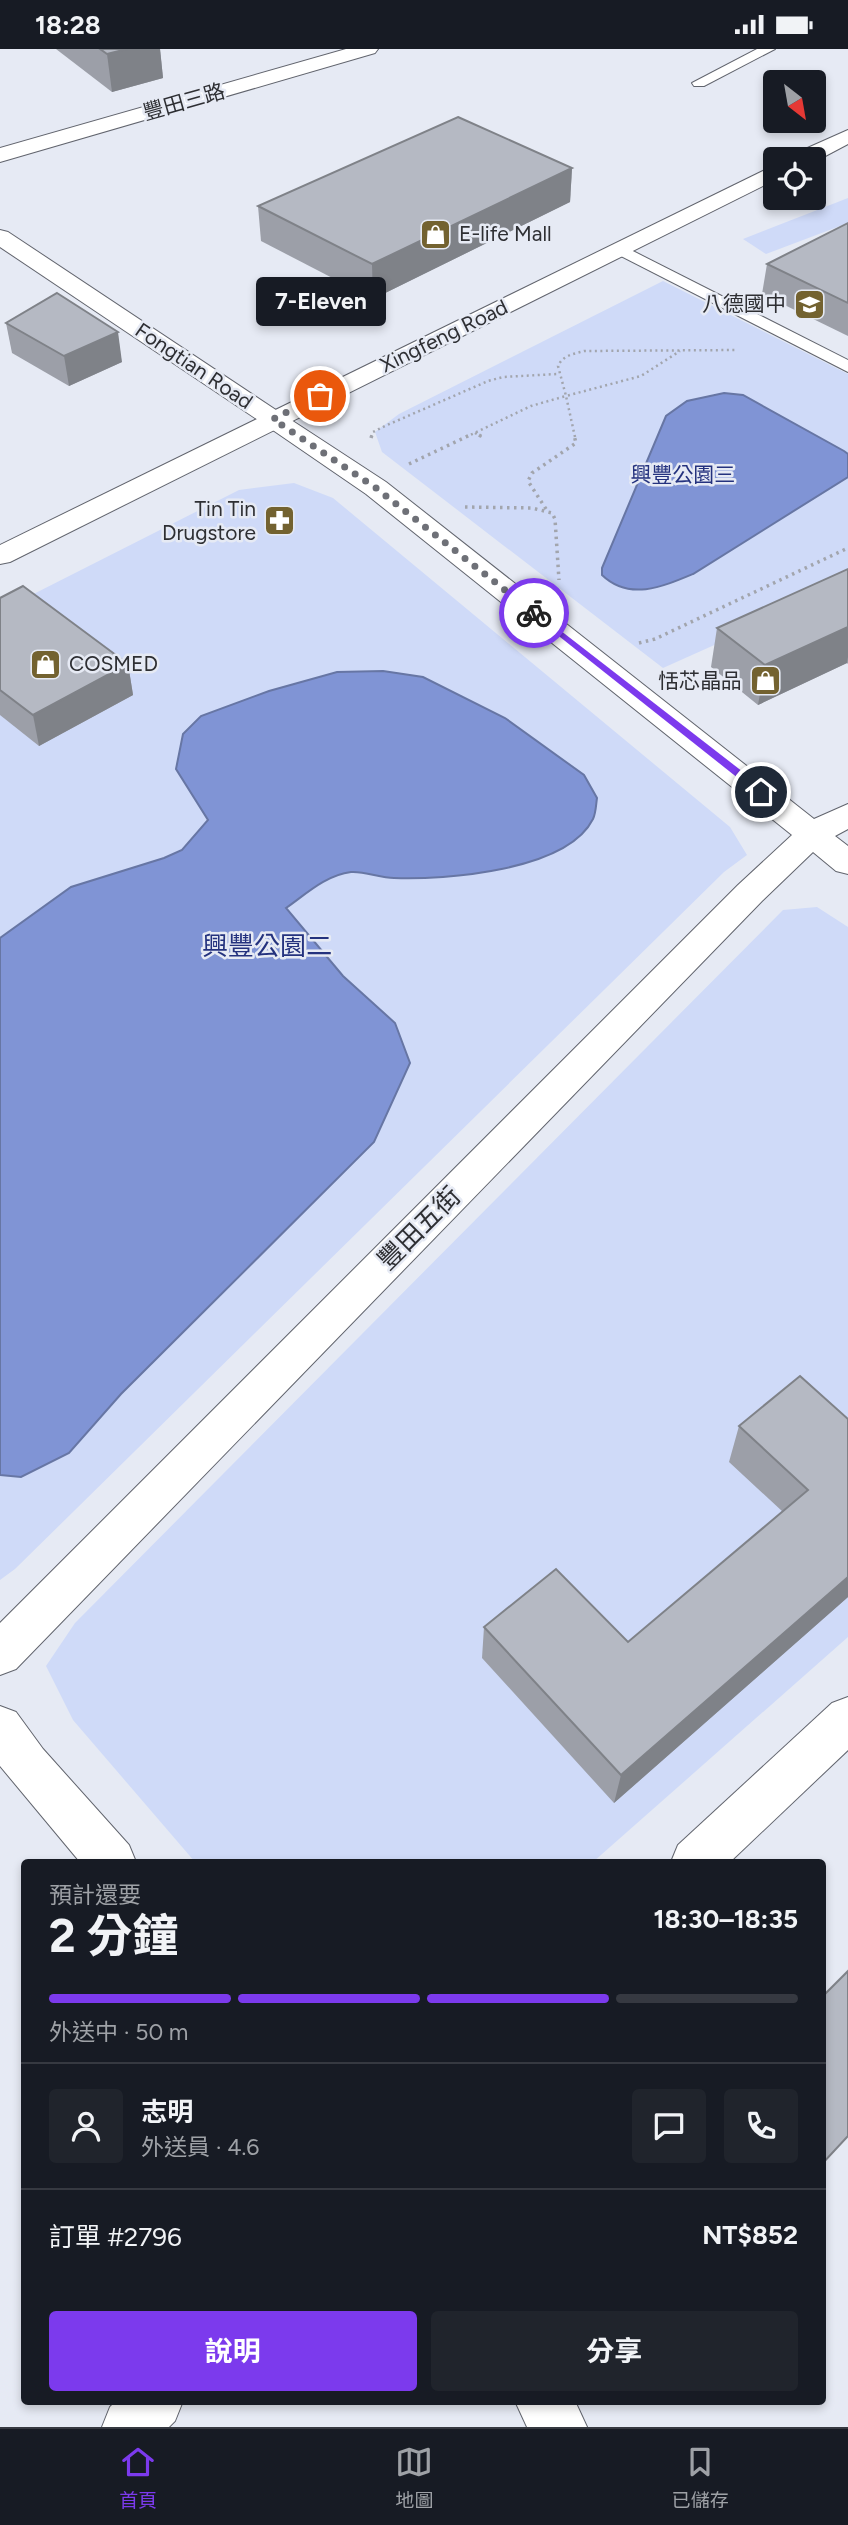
<!DOCTYPE html>
<html lang="zh-TW">
<meta charset="utf-8">
<style>
:root{--surface:#171b24;--page:#20242c;--text:#f1f3f6;--muted:#9ea1a6;--line:#363941;--accent:#7c3aed}
body{margin:0;font-family:Figtree,"Noto Sans TC",sans-serif;background:var(--page);color:var(--text);height:100vh;display:flex;flex-direction:column;font-size:26px;white-space:nowrap}
*{box-sizing:border-box;margin:0}
p{font-size:23px;color:var(--muted)}
.icon{flex:none;width:38px;height:38px;fill:none;stroke:currentColor;stroke-width:2;stroke-linecap:round;stroke-linejoin:round}
.map{position:relative;flex:1;overflow:hidden}
.side{position:absolute;left:21px;top:1810px;width:805px;height:546px;display:flex;flex-direction:column;background:var(--surface);border-radius:7px;box-shadow:0 4px 10px #0003}
.side>*{flex:none}
.needle{width:46px;rotate:149deg}
.buttons{position:absolute;left:763px;top:21px;display:grid;gap:14px}
.buttons a{display:grid;place-items:center;width:63px;height:63px;border-radius:7px;background:var(--surface);box-shadow:0 4px 10px #0003;font-size:35px}
.pin{position:absolute;display:grid;place-items:center;width:60px;height:60px;color:#fff;margin:-30px;border:4px solid #fff;border-radius:50%;box-shadow:0 2px 7px #0007}
.courier{position:absolute;display:grid;place-items:center;width:70px;height:70px;margin:-35px;border:5px solid #7c3aed;border-radius:50%;background:#fff;color:#222;box-shadow:0 2px 9px #0007}
.bubble{position:absolute;height:49px;border-radius:7px;background:var(--surface);box-shadow:0 4px 10px #0003;font-size:23px;font-weight:700;line-height:49px;text-align:center}
.headline em{font-style:normal;font-weight:700}
.headline div{display:flex;flex-direction:column-reverse}
.headline{display:flex;align-items:center;justify-content:space-between;height:119px;padding:0 28px}
h1{font-size:46px;font-weight:700;line-height:52px}
.bar{display:grid;grid-template-columns:repeat(4,1fr);gap:10px 7px;align-content:center;height:84px;padding:0 28px}
.bar i{height:9px;border-radius:5px;background:var(--line)}
.bar .selected{background:var(--accent)}
.bar p{grid-column:span 4}
.line{display:flex;align-items:center;gap:18px;padding:0 28px;border-top:2px solid var(--line)}
.line div{flex:1}
.round{display:grid;place-items:center;flex:none;width:74px;height:74px;border-radius:7px;background:var(--page)}
.action{display:flex;gap:14px;margin-top:auto;padding:14px 28px}
.action a{flex:1;height:80px;border-radius:7px;background:var(--accent);color:#fff;font-size:28px;font-weight:700;line-height:80px;text-align:center}
.action a+a{background:var(--page);color:var(--text)}
.status{display:flex;justify-content:space-between;align-items:center;height:49px;padding:0 35px;background:var(--surface);direction:ltr}
.status svg{height:19px;fill:currentColor}
.menu{display:flex;justify-content:space-around;align-items:center;height:98px;border-top:2px solid var(--line);background:var(--surface);font-size:19px;color:var(--muted)}
.menu a{display:grid;justify-items:center;gap:4px}
.menu .selected{color:var(--accent)}
.map>svg:first-child{display:block}
.green{fill:#cfdaf8}
.water{fill:#8094d5;stroke:#6776a4;stroke-width:2}
.lines{fill:none;stroke-linecap:round;stroke-linejoin:round}
.service-casing{stroke:#61646d;stroke-width:2}
.minor-casing{stroke:#61646d;stroke-width:2}
.tertiary-casing{stroke:#61646d;stroke-width:2}
.secondary-casing{stroke:#61646d;stroke-width:2}
.path-far1{stroke:#a2a5ad;stroke-width:2.5;stroke-dasharray:2 3.5;stroke-linecap:butt}
.path{stroke:#a2a5ad;stroke-width:3.5;stroke-dasharray:2.5 4.5;stroke-linecap:butt}
.service{fill:#fff;fill-rule:evenodd}
.minor{fill:#fff;fill-rule:evenodd}
.tertiary{fill:#fff;fill-rule:evenodd}
.secondary{fill:#fff;fill-rule:evenodd}
.wall{fill:#9c9fa8}
.shaded-wall{fill:#7f8288}
.building{fill:#b5b9c3;stroke:#7f8288;stroke-width:2}
.route{fill:#7c3aed}
.done{stroke:#6e7077;stroke-width:7;stroke-dasharray:0 12.6}
.labels{text-anchor:middle;stroke-width:5;stroke-linejoin:round;paint-order:stroke}
.far-street-label{font-size:21px;fill:#2e2f33;stroke:#e6eaf4}
.far-poi-label{font-size:21px;fill:#2e2f33;stroke:#e6eaf4;text-anchor:end}
.far-park-label{font-size:21px;fill:#24327e;stroke:#e6eaf4}
.park-label{font-size:26px;fill:#24327e;stroke:#e6eaf4}
.street-label{font-size:26px;fill:#2e2f33;stroke:#e6eaf4}
</style>
<div class="status"><b>18:28</b><svg viewBox="0 0 49 12"><path d="M0 12V9h3v3zM5 12V6h3v6zM10 12V3h3v9zM15 12V0h3v12zM26 1h20v11H26zM47 4h2v5h-2z"/></svg></div>
<div class="map">
<svg width="848" height="2378" viewBox="0 0 848 2378">
<rect width="100%" height="100%" fill="#e6eaf4"/>
<g class="green">
<polygon points="848,149 848,174 766,205 743,190"/>
<polygon points="663,232 848,325 848,536 663,619 382,403 375,383 399,365"/>
<polygon points="294,434 333,449 730,778 747,806 724,823 15,1520 0,1531 0,562 239,441"/>
<polygon points="817,858 848,878 848,1588 593,1813 195,1813 73,1671 46,1617 75,1574 783,861"/>
</g>
<g class="water">
<path d="M 724,344 L 743,346 L 844,402 L 848,405 L 848,428 L 693,525 C 662,538 629,552 602,526 L 602,519 L 666,367 L 687,352 Z"/>
<path d="M 383,622 L 423,628 L 505,669 L 584,726 L 597,749 C 596,755 596,764 593,770 C 567,822 445,831 394,829 C 380,829 365,822 351,823 C 326,826 306,845 286,859 L 343,927 L 395,974 L 410,1014 L 374,1093 L 121,1345 L 69,1404 L 21,1428 L 0,1426 L 0,889 L 71,838 L 164,809 L 182,801 L 208,771 L 176,720 L 183,685 L 201,667 L 269,642 L 337,623 Z"/>
</g>
<g class="lines">
<defs>
<g id="service">
<polygon points="757,0 775,0 704,37 694,37 692,34"/>
<polygon points="621,196 848,311 848,323 615,204 613,201"/>
</g>
<g id="minor">
<polygon points="346,0 378,0 375,4 0,113 0,99"/>
<polygon points="273,362 282,365 386,433 814,770 848,755 848,780 835,787 848,797 848,825 836,822 813,803 762,852 16,1620 0,1626 0,1574 738,836 792,786 366,445 264,375 260,370 264,365"/>
<polygon points="848,1648 848,1701 730,1813 671,1813 678,1796 832,1654"/>
<polygon points="0,1657 16,1663 43,1700 129,1796 136,1813 80,1813 0,1717"/>
<polygon points="116,2352 183,2352 175,2372 169,2378 102,2378 110,2358"/>
<polygon points="515,2352 575,2352 587,2378 527,2378"/>
</g>
<polygon id="tertiary" points="0,181 8,183 282,365 286,370 282,375 273,378 264,375 0,198"/>
<g id="secondary">
<polygon points="848,81 848,95 814,113 814,110 791,110 794,105"/>
<polygon points="775,116 775,131 10,513 0,515 0,496"/>
</g>
</defs>
<use href="#service" class="service-casing"/>
<use href="#minor" class="minor-casing"/>
<use href="#tertiary" class="tertiary-casing"/>
<use href="#secondary" class="secondary-casing"/>
<g class="path-far1">
<polyline points="475,384 482,388"/>
<polyline points="371,388 373,383 385,377 488,332 503,328 557,325"/>
<path d="M 466,388 L 531,357 L 566,347 L 558,317 C 563,306 574,305 584,302 L 737,301"/>
<polyline points="575,388 566,347 641,327 680,302"/>
</g>
<g class="path">
<polyline points="479,386 484,389"/>
<polyline points="371,389 372,386"/>
<polyline points="409,415 470,386"/>
<polyline points="465,458 532,459 552,464 555,470 559,531"/>
<polyline points="546,460 528,432 532,424 576,394 574,386"/>
<polyline points="639,594 655,590 848,499"/>
</g>
<use href="#service" class="service"/>
<use href="#minor" class="minor"/>
<use href="#tertiary" class="tertiary"/>
<use href="#secondary" class="secondary"/>
</g>
<g class="wall">
<polygon points="56,0 160,0 163,29 112,43"/>
<polygon points="572,119 570,153 373,250 261,192 258,157"/>
<polygon points="848,174 848,287 762,245 767,215"/>
<polygon points="6,274 122,313 69,337 12,304"/>
<polygon points="848,520 848,615 847,614 758,656 711,618 717,579"/>
<polygon points="0,549 128,615 133,646 39,697 0,666"/>
<polygon points="800,1327 848,1548 614,1754 482,1609 484,1578 628,1593 783,1463 729,1413 739,1377"/>
</g>
<g class="shaded-wall">
<polygon points="127,0 160,0 163,29 112,43 107,5"/>
<polygon points="572,119 570,153 373,250 372,215"/>
<polygon points="118,283 122,313 69,337 64,307"/>
<polygon points="848,578 848,608 847,614 758,656 765,616"/>
<polygon points="128,615 133,646 39,697 33,666"/>
<polygon points="848,1528 848,1548 614,1754 621,1726"/>
</g>
<g class="building">
<polygon points="100,0 127,0 107,5"/>
<polygon points="458,68 572,119 372,215 258,157"/>
<polygon points="848,174 848,254 767,215"/>
<polygon points="57,244 118,283 64,307 6,274"/>
<polygon points="848,520 848,578 765,616 717,579"/>
<polygon points="23,537 128,615 33,666 0,641 0,549"/>
<polygon points="800,1327 848,1370 848,1528 621,1726 484,1578 556,1520 628,1593 808,1441 739,1377"/>
<polygon points="848,1922 848,2087 822,2115 822,1948"/>
</g>
<polygon class="route" points="534,561 765,740 765,745 758,745 531,565"/>
<g class="lines">
<polyline class="done" points="320,347 273,370 376,439 534,564"/>
</g>
<defs>
<symbol id="shop-square" viewBox="-11 -11 22 22"><rect x="-9" y="-9" width="18" height="18" rx="4" fill="#736230" stroke="#e6eaf4"/><path d="M-5-2.5h2.3a2.7 3.5 0 0 1 5.4 0H5L5.5 6h-11ZM-1.5-2.5h3a1.5 2.3 0 0 0-3 0Z" fill="#fff"/></symbol>
<symbol id="school-square" viewBox="-11 -11 22 22"><rect x="-9" y="-9" width="18" height="18" rx="4" fill="#736230" stroke="#e6eaf4"/><path d="M0-5L7-2L0 1L-7-2ZM-4 1L0 2.5L4 1V4Q0 6-4 4Z" fill="#fff"/></symbol>
<symbol id="pharmacy-square" viewBox="-11 -11 22 22"><rect x="-9" y="-9" width="18" height="18" rx="4" fill="#736230" stroke="#e6eaf4"/><path d="M-2-6h4v4h4v4h-4v4h-4v-4h-4v-4h4Z" fill="#fff"/></symbol>
</defs>
<g fill-rule="evenodd">
<use href="#shop-square" x="418" y="168" width="35" height="35"/>
<use href="#school-square" x="792" y="238" width="35" height="35"/>
<use href="#pharmacy-square" x="262" y="454" width="35" height="35"/>
<use href="#shop-square" x="28" y="598" width="35" height="35"/>
<use href="#shop-square" x="748" y="614" width="35" height="35"/>
</g>
<g class="labels">
<g class="far-street-label">
<text transform="translate(184 53) rotate(-16)" y="7">豐田三路</text>
<text transform="translate(444 287) rotate(-26)" y="7">Xingfeng Road</text>
<text transform="translate(194 317) rotate(34)" y="7">Fongtian Road</text>
</g>
<g class="far-poi-label">
<text x="459" y="192" text-anchor="start">E-life Mall</text>
<text x="786" y="262">八德國中</text>
<text x="256" y="467">Tin Tin<tspan x="256" dy="24">Drugstore</tspan></text>
<text x="69" y="622" text-anchor="start">COSMED</text>
<text x="742" y="639">恬芯晶品</text>
</g>
<g class="far-park-label">
<text x="683" y="433">興豐公園三</text>
</g>
<g class="park-label">
<text x="267" y="906">興豐公園二</text>
</g>
<g class="street-label">
<text transform="translate(419 1179) rotate(-45)" y="9">豐田五街</text>
</g>
</g>
</svg>
<div class="buttons">
<a><svg class="needle" viewBox="-14 -14 28 28"><path d="M0-13l5 13h-10z" fill="#e53935"/><path d="M0 13l5-13h-10z" fill="#9ea1a6"/></svg></a>
<a><svg class="icon" aria-label="locate" viewBox="0 0 24 24"><circle cx="12" cy="12" r="6"/><path d="M12 2v4M12 18v4M2 12h4M18 12h4"/></svg></a>
</div>
<div class="pin" style="left:320px;top:347px;background:#ea580c"><svg class="icon" aria-label="bag" viewBox="0 0 24 24"><path d="M5 8h14l-1 12H6zM9 8a3 3 0 0 1 6 0"/></svg></div>
<div class="pin" style="left:761px;top:743px;background:#1f2937"><svg class="icon" aria-label="home" viewBox="0 0 24 24"><path d="M3 11l9-7 9 7M6 9v11h12V9"/></svg></div>
<div class="courier" style="left:534px;top:564px"><svg class="icon" aria-label="bike" viewBox="0 0 24 24"><circle cx="6" cy="16" r="4"/><circle cx="18" cy="16" r="4"/><path d="M6 16l4-8h5l3 8M10 8l3 8H6M13 5h3"/></svg></div>
<div class="bubble" style="left:256px;top:228px;width:130px">7-Eleven</div>
<section class="side">
<div class="headline"><div><h1>2 分鐘</h1><p>預計還要</p></div><em>18:30–18:35</em></div>
<div class="bar"><i class="selected"></i><i class="selected"></i><i class="selected"></i><i></i><p>外送中 · 50 m</p></div>
<div class="line" style="height:126px"><a class="round"><svg class="icon" aria-label="person" viewBox="0 0 24 24"><circle cx="12" cy="8" r="4"/><path d="M4 21q1-7 8-7t8 7"/></svg></a><div><b>志明</b><p>外送員 · 4.6</p></div><a class="round"><svg class="icon" aria-label="chat" viewBox="0 0 24 24"><path d="M4 5h16v11H9l-5 4z"/></svg></a><a class="round"><svg class="icon" aria-label="phone" viewBox="0 0 24 24"><path d="M5 4h4l2 5-3 2q2 4 5 5l2-3 5 2v4C11 20 4 13 5 4z"/></svg></a></div>
<div class="line" style="height:91px"><div>訂單 #2796</div><b>NT$852</b></div>
<div class="action"><a>說明</a><a>分享</a></div>
</section>
</div>
<nav class="menu">
<a class="selected"><svg class="icon" aria-label="home" viewBox="0 0 24 24"><path d="M3 11l9-7 9 7M6 9v11h12V9"/></svg>首頁</a>
<a><svg class="icon" aria-label="map" viewBox="0 0 24 24"><path d="M3 6l6-2 6 2 6-2v14l-6 2-6-2-6 2zM9 4v14M15 6v14"/></svg>地圖</a>
<a><svg class="icon" aria-label="saved" viewBox="0 0 24 24"><path d="M7 4h10v16l-5-4-5 4z"/></svg>已儲存</a>
</nav>
